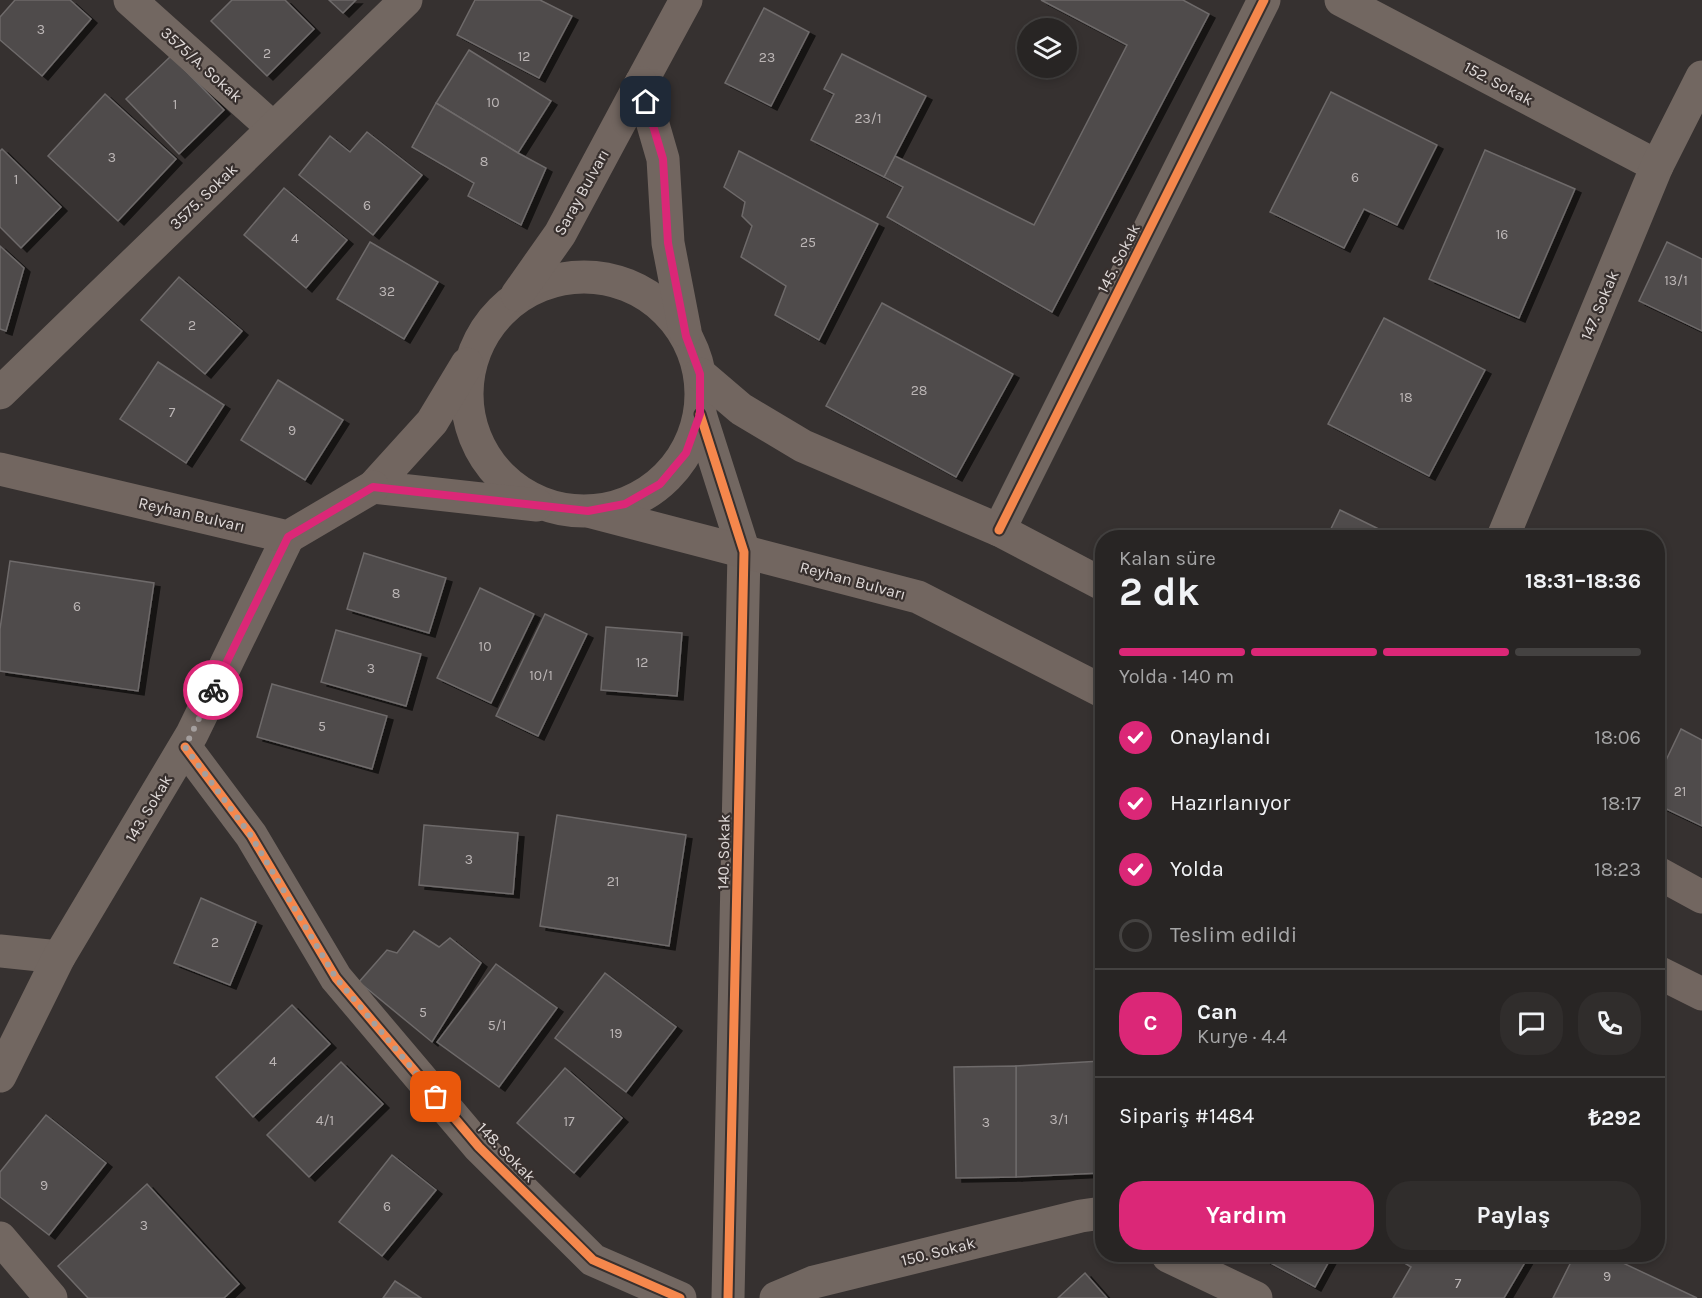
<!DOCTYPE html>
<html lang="tr">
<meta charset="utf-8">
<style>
:root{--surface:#282524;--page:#302d2c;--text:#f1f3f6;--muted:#a5a5a6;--line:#444241;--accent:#db2777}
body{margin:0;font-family:Karla,sans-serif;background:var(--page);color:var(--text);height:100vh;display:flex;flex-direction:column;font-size:22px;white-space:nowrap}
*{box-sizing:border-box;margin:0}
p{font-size:20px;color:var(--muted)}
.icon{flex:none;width:33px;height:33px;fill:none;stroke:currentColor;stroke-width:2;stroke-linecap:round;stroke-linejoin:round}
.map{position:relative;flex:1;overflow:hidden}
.panel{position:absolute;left:1095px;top:530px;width:570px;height:732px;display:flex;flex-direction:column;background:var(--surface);border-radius:24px;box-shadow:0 3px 9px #0003,0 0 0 2px var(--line)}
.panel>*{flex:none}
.tools{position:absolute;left:1017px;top:18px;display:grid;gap:12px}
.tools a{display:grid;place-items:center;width:60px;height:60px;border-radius:50%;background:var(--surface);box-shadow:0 3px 9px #0003,0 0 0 2px var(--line);font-size:30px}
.pin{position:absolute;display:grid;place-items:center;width:51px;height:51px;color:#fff;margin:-26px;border-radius:12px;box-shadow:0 3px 9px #0006}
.courier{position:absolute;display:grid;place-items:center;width:60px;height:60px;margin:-30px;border:4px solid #db2777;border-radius:50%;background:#fff;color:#222;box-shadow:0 2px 8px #0007}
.summary em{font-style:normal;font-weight:700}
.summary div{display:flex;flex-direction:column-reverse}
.summary{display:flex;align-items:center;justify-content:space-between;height:102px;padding:0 24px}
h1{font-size:39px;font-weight:700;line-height:45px}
.bar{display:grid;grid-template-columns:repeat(4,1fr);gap:9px 6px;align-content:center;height:72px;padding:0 24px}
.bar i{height:8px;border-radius:4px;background:var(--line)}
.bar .active{background:var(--accent)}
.bar p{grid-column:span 4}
.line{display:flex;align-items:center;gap:15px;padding:0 24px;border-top:2px solid var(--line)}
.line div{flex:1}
.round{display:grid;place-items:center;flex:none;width:63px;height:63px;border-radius:24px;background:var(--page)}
ol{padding:0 24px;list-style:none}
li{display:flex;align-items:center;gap:18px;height:66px}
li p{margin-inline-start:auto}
li .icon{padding:6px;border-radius:50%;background:var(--accent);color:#fff;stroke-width:4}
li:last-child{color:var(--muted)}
li i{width:33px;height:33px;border:3px solid var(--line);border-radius:50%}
.button{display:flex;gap:12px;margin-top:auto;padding:12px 24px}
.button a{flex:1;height:69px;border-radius:24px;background:var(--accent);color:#fff;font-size:24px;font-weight:700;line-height:69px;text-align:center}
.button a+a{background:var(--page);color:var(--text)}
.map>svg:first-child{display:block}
.building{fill:#4f4b4b;stroke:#6e6a6a;stroke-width:1.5;filter:url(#shadow)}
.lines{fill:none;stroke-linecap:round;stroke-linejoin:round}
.minor{stroke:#726761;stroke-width:33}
.major{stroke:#726660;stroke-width:33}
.cycleway-casing{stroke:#38302e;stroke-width:13}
.cycleway{stroke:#f5874c;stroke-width:9}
.done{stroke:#a49f9e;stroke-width:6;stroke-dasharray:0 10.8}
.route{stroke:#db2777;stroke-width:8}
.labels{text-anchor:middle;stroke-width:4.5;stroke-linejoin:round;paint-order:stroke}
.number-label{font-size:14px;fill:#bcb6b6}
.street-label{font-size:16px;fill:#e0dad9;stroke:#38302e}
</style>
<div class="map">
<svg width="1702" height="1298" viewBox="0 0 1702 1298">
<defs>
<filter id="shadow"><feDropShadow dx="6" dy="4" stdDeviation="0" flood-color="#0009"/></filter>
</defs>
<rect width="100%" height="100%" fill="#363130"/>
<g class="building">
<polygon points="15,0 70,0 91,19 42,76 0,40 0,17"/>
<polygon points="232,0 285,0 314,29 267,76 211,21"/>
<polygon points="329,0 356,0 343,13"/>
<polygon points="475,0 540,0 572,16 539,78 457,35"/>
<polygon points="1041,0 1183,0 1209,14 1052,312 887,217 903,187 884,177 895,156 1034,225 1127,45"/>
<polygon points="764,8 809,32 771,106 725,83"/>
<polygon points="469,50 551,101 518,153 436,103"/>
<polygon points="842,54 926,96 884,177 811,140 834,94 824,89"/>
<polygon points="171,56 224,110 179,154 126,99"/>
<polygon points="1331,92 1437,145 1397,225 1364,209 1344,248 1270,212"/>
<polygon points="105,94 176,159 118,221 48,156"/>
<polygon points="436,103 518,153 546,168 521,225 468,196 474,183 412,147"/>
<polygon points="367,132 422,175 373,235 299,175 330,136 350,152"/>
<polygon points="2,149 61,207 21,248 0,227 0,151"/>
<polygon points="1485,150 1575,189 1519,318 1429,279"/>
<polygon points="739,151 878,224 819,340 775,315 786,286 741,257 752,226 742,216 745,202 724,187"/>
<polygon points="284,188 347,240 306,288 244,235"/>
<polygon points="370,242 438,282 404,339 337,299"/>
<polygon points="1667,242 1702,259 1702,331 1639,301"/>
<polygon points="0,246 24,268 6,331 0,329"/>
<polygon points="179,277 242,331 205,374 141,320"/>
<polygon points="882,303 1013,374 956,477 826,406"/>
<polygon points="1384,318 1485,370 1429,476 1328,424"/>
<polygon points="158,362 224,405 186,463 120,419"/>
<polygon points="278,380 343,420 305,480 241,440"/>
<polygon points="1340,510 1395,537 1327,537"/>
<polygon points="364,553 446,578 429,633 347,609"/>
<polygon points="10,561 154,583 138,691 0,671 0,629"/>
<polygon points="480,588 534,614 491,703 437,678"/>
<polygon points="545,614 587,634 538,736 496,716"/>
<polygon points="606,627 682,633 677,696 601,690"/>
<polygon points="336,630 421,654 406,706 321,682"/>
<polygon points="272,684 387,716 372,769 257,737"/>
<polygon points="1681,729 1702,740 1702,826 1658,805 1658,777"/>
<polygon points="557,815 686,835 669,946 540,926"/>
<polygon points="424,825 518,833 513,894 419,885"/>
<polygon points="201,898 256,922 230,985 174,963"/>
<polygon points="414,931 439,947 450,938 481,963 432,1042 359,982 387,950 397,953"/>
<polygon points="496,964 557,1008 499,1087 437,1042"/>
<polygon points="605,973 676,1027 626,1092 555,1038"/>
<polygon points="292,1005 330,1044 253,1117 216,1077"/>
<polygon points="1101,1061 1101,1173 1016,1177 1016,1066"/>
<polygon points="341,1062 383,1104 309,1177 267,1135"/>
<polygon points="1016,1066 1016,1177 956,1178 954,1067"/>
<polygon points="565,1068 622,1118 574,1173 517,1123"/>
<polygon points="46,1115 106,1163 49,1235 0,1197 0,1172"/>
<polygon points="392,1155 436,1190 382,1256 339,1222"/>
<polygon points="147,1184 239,1284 224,1298 88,1298 58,1266"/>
<polygon points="1254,1254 1333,1254 1315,1287"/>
<polygon points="1401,1254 1530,1254 1504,1298 1393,1298 1411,1267 1398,1259"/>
<polygon points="1575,1254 1604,1254 1697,1298 1553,1298"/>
<polygon points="1085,1273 1107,1298 1058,1298"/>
<polygon points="395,1281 421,1298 383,1298"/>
</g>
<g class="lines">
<g class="minor">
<polyline points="130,0 273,128"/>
<polyline points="1341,0 1657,166"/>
<polyline points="0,393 406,0"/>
<polyline points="700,414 744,552 728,1298"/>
<polyline points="999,530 1264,0"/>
<polyline points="1503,537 1657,166 1702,77"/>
<polyline points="185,747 251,835 336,978 479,1147 593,1260 680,1298"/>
<polyline points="0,951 59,957"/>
<polyline points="0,1076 59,957 192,734 288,537"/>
<polyline points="0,1238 51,1298"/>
<polyline points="1168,1256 1256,1298"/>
<polyline points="776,1298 814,1282 1081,1216 1102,1213"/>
</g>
<g class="major">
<polyline points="641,83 686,0"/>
<circle cx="584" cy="394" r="117"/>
<polyline points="517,295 560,234 641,83 663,159 668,243 685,331"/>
<polyline points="467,364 432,422 373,487 537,505"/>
<polyline points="700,374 741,409 803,446 999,530 1102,584"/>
<polyline points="0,469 288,537 373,487"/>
<polyline points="592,512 918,597 1102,691"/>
<polyline points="1658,873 1702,897"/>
<polyline points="1658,972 1702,994"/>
</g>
<defs>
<g id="cycleway">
<polyline points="700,414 744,552 728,1298"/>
<polyline points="999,530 1264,0"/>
<polyline points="185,747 251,835 336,978 479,1147 593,1260 680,1298"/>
</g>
</defs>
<use href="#cycleway" class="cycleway-casing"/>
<use href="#cycleway" class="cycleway"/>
</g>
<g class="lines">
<polyline class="done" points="213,690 185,747 251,836 336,978 436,1097"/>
<polyline class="route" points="213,690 288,537 373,487 588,511 625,504 660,484 686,453 700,414 700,374 686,336 668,243 663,159 646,102"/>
</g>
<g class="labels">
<g class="number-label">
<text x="41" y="34">3</text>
<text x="267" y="58">2</text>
<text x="524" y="61">12</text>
<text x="767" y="62">23</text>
<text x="493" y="107">10</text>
<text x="175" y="109">1</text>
<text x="868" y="123">23/1</text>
<text x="112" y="162">3</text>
<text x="484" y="166">8</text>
<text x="1355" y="182">6</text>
<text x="16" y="184">1</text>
<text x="367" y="210">6</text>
<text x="1502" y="239">16</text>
<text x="295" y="243">4</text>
<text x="808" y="247">25</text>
<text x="1676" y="285">13/1</text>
<text x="387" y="296">32</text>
<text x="192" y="330">2</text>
<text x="919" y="395">28</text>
<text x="1406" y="402">18</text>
<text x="172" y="417">7</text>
<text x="292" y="435">9</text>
<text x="396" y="598">8</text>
<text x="77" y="611">6</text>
<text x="485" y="651">10</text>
<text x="642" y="667">12</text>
<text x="371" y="673">3</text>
<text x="541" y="680">10/1</text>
<text x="322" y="731">5</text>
<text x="1680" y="796">21</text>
<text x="469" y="864">3</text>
<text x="613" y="886">21</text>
<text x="215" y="947">2</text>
<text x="423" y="1017">5</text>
<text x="497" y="1030">5/1</text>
<text x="616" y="1038">19</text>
<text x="273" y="1066">4</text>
<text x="1059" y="1124">3/1</text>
<text x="325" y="1125">4/1</text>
<text x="569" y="1126">17</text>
<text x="986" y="1127">3</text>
<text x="44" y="1190">9</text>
<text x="387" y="1211">6</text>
<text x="144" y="1230">3</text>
<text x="1607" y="1281">9</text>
<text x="1458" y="1288">7</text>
</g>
<g class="street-label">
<text transform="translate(202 64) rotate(42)" y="6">3575/A. Sokak</text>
<text transform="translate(1499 83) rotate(28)" y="6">152. Sokak</text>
<text transform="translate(581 192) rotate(-61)" y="6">Saray Bulvarı</text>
<text transform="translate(203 196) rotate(-44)" y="6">3575. Sokak</text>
<text transform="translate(1118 258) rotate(-63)" y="6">145. Sokak</text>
<text transform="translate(1599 305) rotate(-67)" y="6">147. Sokak</text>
<text transform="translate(192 514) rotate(13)" y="6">Reyhan Bulvarı</text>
<text transform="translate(853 580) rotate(15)" y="6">Reyhan Bulvarı</text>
<text transform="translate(148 808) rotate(-59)" y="6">143. Sokak</text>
<text transform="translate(723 852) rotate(-89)" y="6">140. Sokak</text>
<text transform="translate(507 1152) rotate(46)" y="6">148. Sokak</text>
<text transform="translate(938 1251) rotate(-14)" y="6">150. Sokak</text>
</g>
</g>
</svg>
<div class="tools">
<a><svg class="icon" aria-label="layers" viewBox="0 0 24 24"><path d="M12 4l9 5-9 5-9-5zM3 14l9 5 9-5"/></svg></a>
</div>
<div class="pin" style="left:436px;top:1097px;background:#ea580c"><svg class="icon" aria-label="bag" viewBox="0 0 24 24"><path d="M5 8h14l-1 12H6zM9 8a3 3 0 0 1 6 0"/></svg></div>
<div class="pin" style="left:646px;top:102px;background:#1f2937"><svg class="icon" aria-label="home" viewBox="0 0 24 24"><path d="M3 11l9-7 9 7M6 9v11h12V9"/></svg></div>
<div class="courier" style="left:213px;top:690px"><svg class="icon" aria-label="bike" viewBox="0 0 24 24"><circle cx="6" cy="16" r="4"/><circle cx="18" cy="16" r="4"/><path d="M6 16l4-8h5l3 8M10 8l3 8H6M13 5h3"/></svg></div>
<section class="panel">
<div class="summary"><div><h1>2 dk</h1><p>Kalan süre</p></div><em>18:31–18:36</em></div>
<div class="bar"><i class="active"></i><i class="active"></i><i class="active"></i><i></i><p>Yolda · 140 m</p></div>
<ol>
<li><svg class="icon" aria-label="check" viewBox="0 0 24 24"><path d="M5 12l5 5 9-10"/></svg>Onaylandı<p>18:06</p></li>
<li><svg class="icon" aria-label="check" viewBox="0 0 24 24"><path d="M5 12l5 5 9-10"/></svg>Hazırlanıyor<p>18:17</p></li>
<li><svg class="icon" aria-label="check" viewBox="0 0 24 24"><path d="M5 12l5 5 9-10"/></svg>Yolda<p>18:23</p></li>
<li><i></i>Teslim edildi</li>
</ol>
<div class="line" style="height:108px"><b class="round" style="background:var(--accent);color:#fff">C</b><div><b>Can</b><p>Kurye · 4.4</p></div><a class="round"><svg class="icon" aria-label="chat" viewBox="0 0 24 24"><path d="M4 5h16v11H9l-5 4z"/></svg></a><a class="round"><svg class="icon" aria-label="phone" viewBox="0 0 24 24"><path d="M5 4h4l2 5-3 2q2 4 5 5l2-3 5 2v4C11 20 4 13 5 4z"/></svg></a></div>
<div class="line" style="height:78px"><div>Sipariş #1484</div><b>₺292</b></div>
<div class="button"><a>Yardım</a><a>Paylaş</a></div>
</section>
</div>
